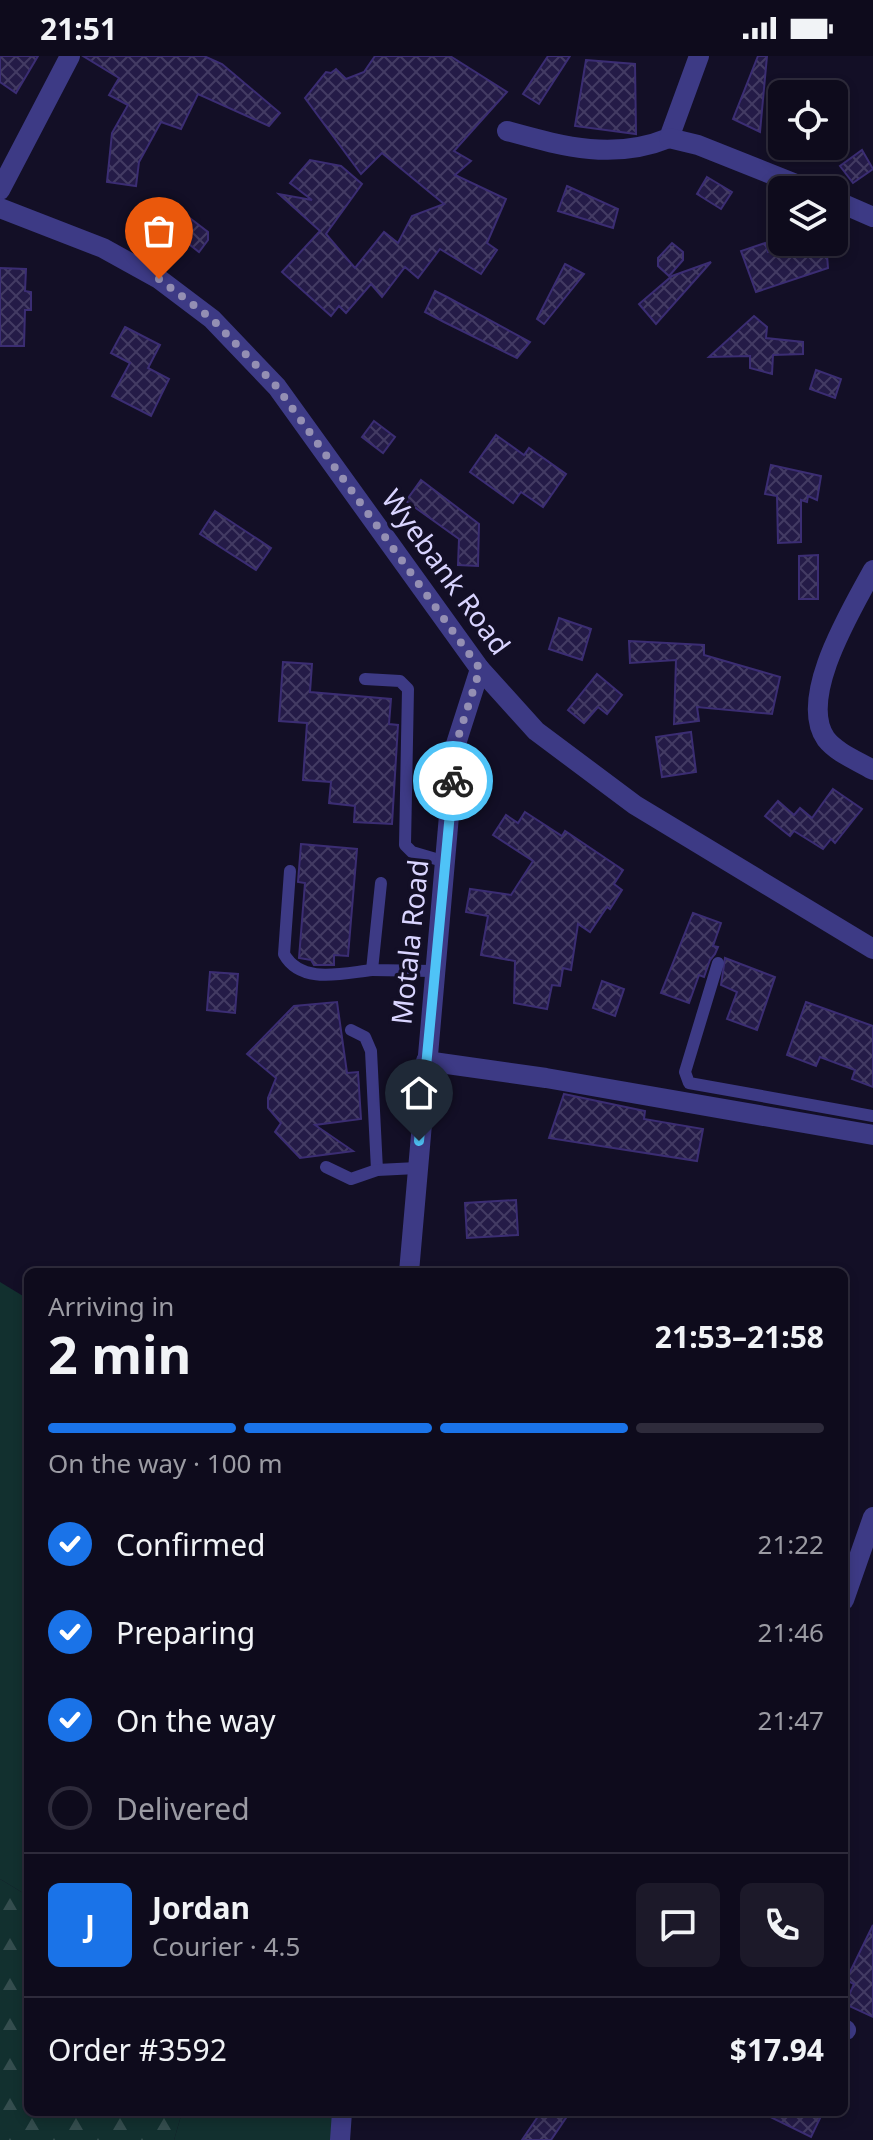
<!DOCTYPE html>
<meta charset="utf-8">
<style>
:root{--surface:#0e0b1c;--page:#1c1929;--text:#f1f3f6;--muted:#9b9ba3;--line:#2e2b3b;--accent:#1a73e8}
body{margin:0;font-family:"Noto Sans",sans-serif;background:var(--page);color:var(--text);height:100vh;display:flex;flex-direction:column;font-size:30px;white-space:nowrap}
*{box-sizing:border-box;margin:0}
p{font-size:26px;color:var(--muted)}
.icon{flex:none;width:44px;height:44px;fill:none;stroke:currentColor;stroke-width:2;stroke-linecap:round;stroke-linejoin:round}
.map{position:relative;flex:1;overflow:hidden}
.drawer{position:absolute;left:24px;top:1212px;width:824px;height:848px;display:flex;flex-direction:column;background:var(--surface);border-radius:12px;box-shadow:0 4px 12px #0003,0 0 0 2px var(--line)}
.drawer>*{flex:none}
.controls{position:absolute;left:768px;top:24px;display:grid;gap:16px}
.controls a{display:grid;place-items:center;width:80px;height:80px;border-radius:12px;background:var(--surface);box-shadow:0 4px 12px #0003,0 0 0 2px var(--line);font-size:40px}
.pin{position:absolute;display:grid;place-items:center;width:68px;height:68px;color:#fff;margin:-82px -34px;border-radius:50% 50% 50% 0;rotate:-45deg;box-shadow:0 0 8px #0007}
.pin .icon{rotate:45deg}
.courier{position:absolute;display:grid;place-items:center;width:80px;height:80px;margin:-40px;border:6px solid #4fc3f7;border-radius:50%;background:#fff;color:#222;box-shadow:0 2px 10px #0007}
.head em{font-style:normal;font-weight:700}
.head div{display:flex;flex-direction:column-reverse}
.head{display:flex;align-items:center;justify-content:space-between;height:136px;padding:0 24px}
h1{font-size:52px;font-weight:700;line-height:60px}
.bar{display:grid;grid-template-columns:repeat(4,1fr);gap:12px 8px;align-content:center;height:96px;padding:0 24px}
.bar i{height:10px;border-radius:6px;background:var(--line)}
.bar .current{background:var(--accent)}
.bar p{grid-column:span 4}
.line{display:flex;align-items:center;gap:20px;padding:0 24px;border-top:2px solid var(--line)}
.line div{flex:1}
.round{display:grid;place-items:center;flex:none;width:84px;height:84px;border-radius:12px;background:var(--page)}
ol{padding:0 24px;list-style:none}
li{display:flex;align-items:center;gap:24px;height:88px}
li p{margin-inline-start:auto}
li .icon{padding:8px;border-radius:50%;background:var(--accent);color:#fff;stroke-width:4}
li:last-child{color:var(--muted)}
li i{width:44px;height:44px;border:4px solid var(--line);border-radius:50%}
.status{display:flex;justify-content:space-between;align-items:center;height:56px;padding:0 40px;background:var(--surface);direction:ltr}
.status svg{height:22px;fill:currentColor}
.map>svg:first-child{display:block}
.grass{fill:#12302f}
.forest{fill:url(#forest-firs)}
.building{fill:url(#building-cross-hatch);stroke:#3b2d73;stroke-width:2}
.lines{fill:none;stroke-linecap:round;stroke-linejoin:round}
.service{stroke:#3d3a85;stroke-width:12}
.minor{stroke:#3d3a85;stroke-width:20}
.tertiary{stroke:#3d3a85;stroke-width:20}
.done{stroke:#948fb3;stroke-width:8;stroke-dasharray:0 14.4}
.route{stroke:#4fc3f7;stroke-width:10}
.labels{text-anchor:middle;stroke-width:7;stroke-linejoin:round;paint-order:stroke}
.street-label{font-size:28px;fill:#d9d4ff;stroke:#130f26}
</style>
<div class="status"><b>21:51</b><svg viewBox="0 0 49 12"><path d="M0 12V9h3v3zM5 12V6h3v6zM10 12V3h3v9zM15 12V0h3v12zM26 1h20v11H26zM47 4h2v5h-2z"/></svg></div>
<div class="map">
<svg width="873" height="2084" viewBox="0 0 873 2084">
<defs>
<pattern id="forest-firs" width="22" height="20" patternUnits="userSpaceOnUse" patternTransform="scale(2)"><rect width="22" height="20" fill="#12302f"/><path d="M5 1l3.5 6h-7zM16 11l3.5 6h-7z" fill="#344d4e"/></pattern>
<pattern id="building-cross-hatch" width="8" height="8" patternUnits="userSpaceOnUse" patternTransform="scale(2)"><rect width="8" height="8" fill="#241b47"/><path d="M0 0l8 8M0 8l8-8" fill="none" stroke="#433b63"/></pattern>
</defs>
<rect width="100%" height="100%" fill="#130f26"/>
<g class="grass">
<polygon points="0,1226 28,1243 28,1840 0,1823"/>
<polygon points="182,2056 345,2056 342,2084 174,2084"/>
</g>
<polygon class="forest" points="0,1823 28,1840 28,2056 182,2056 174,2084 0,2084"/>
<g class="building">
<polygon points="0,0 38,0 16,37 0,26"/>
<polygon points="83,0 204,0 222,8 280,57 269,70 198,38 181,73 161,66 139,106 136,130 107,126 112,77 128,49 109,39 119,22"/>
<polygon points="375,0 450,0 507,36 454,95 471,105 455,119 506,143 487,187 497,194 481,218 440,193 418,222 405,211 382,241 371,228 346,257 339,250 331,260 282,216 320,175 279,138 312,144 290,127 310,104 341,110 362,128 326,178 355,212 384,176 398,187 412,160 444,148 382,97 361,118 305,42 326,16 331,17 336,13 346,23 364,16"/>
<polygon points="548,0 570,0 539,48 523,38"/>
<polygon points="758,0 767,0 760,76 733,63"/>
<polygon points="586,4 635,8 636,78 575,70"/>
<polygon points="862,94 873,113 853,127 840,110"/>
<polygon points="707,121 732,136 721,153 697,138"/>
<polygon points="567,130 618,153 613,172 558,155"/>
<polygon points="178,153 208,176 208,184 199,196 165,169"/>
<polygon points="797,186 826,186 828,212 756,236 741,195 765,187 768,196"/>
<polygon points="672,187 683,196 683,204 669,220 658,210 658,202"/>
<polygon points="711,206 656,268 639,248 672,220"/>
<polygon points="565,208 584,218 544,268 537,263"/>
<polygon points="0,212 26,213 25,235 31,236 31,254 25,254 24,290 0,290"/>
<polygon points="435,235 447,241 530,286 517,302 444,266 425,256"/>
<polygon points="754,260 767,271 766,282 803,286 803,298 773,299 772,318 750,312 750,300 709,301"/>
<polygon points="125,271 160,289 148,312 169,323 151,360 112,340 130,307 111,297"/>
<polygon points="816,314 841,323 835,342 810,333"/>
<polygon points="374,365 395,381 383,397 362,381"/>
<polygon points="496,379 524,399 529,392 566,418 543,451 521,436 513,447 470,416"/>
<polygon points="771,409 821,420 817,444 808,440 807,446 801,444 801,486 778,487 777,440 765,438"/>
<polygon points="421,424 479,468 478,510 458,509 459,483 406,445"/>
<polygon points="215,455 271,492 256,514 200,478"/>
<polygon points="818,499 818,543 799,543 799,500"/>
<polygon points="559,562 591,573 582,604 549,593"/>
<polygon points="629,585 704,589 704,599 780,621 772,658 697,651 699,665 674,668 676,604 630,607"/>
<polygon points="283,606 312,608 310,636 391,643 389,668 398,669 392,768 354,766 355,750 329,747 331,726 303,724 307,667 279,665"/>
<polygon points="597,618 622,639 607,658 598,651 584,667 568,654"/>
<polygon points="691,676 696,716 662,721 656,681"/>
<polygon points="833,733 862,753 835,787 831,783 823,793 794,775 790,780 765,760 778,745 794,759 800,752 812,762"/>
<polygon points="525,756 562,780 565,775 623,814 614,828 622,834 610,853 607,851 590,876 578,868 571,914 563,912 560,930 552,929 547,953 514,947 515,905 481,899 488,860 466,856 470,833 511,839 533,805 493,779 506,759 518,767"/>
<polygon points="301,788 357,793 348,900 334,899 334,909 314,909 311,904 299,902 305,827 298,826"/>
<polygon points="693,857 721,867 713,890 718,891 715,898 710,904 704,921 699,919 689,947 661,937"/>
<polygon points="725,902 775,921 757,974 727,963 737,936 721,929"/>
<polygon points="210,916 238,918 235,957 207,954"/>
<polygon points="602,925 624,933 615,960 593,952"/>
<polygon points="337,946 347,1017 358,1016 361,1063 315,1069 353,1095 300,1102 275,1076 281,1067 268,1052 268,1042 276,1022 247,998 294,950"/>
<polygon points="806,946 873,970 873,1031 852,1023 855,1014 820,1001 816,1010 787,999"/>
<polygon points="564,1038 645,1055 644,1063 703,1073 697,1105 549,1082"/>
<polygon points="516,1144 518,1179 467,1182 465,1147"/>
<polygon points="873,1869 873,1961 845,1948 854,1928 846,1924"/>
<polygon points="541,2056 570,2056 551,2084 522,2084"/>
<polygon points="760,2056 823,2056 811,2081"/>
</g>
<g class="lines">
<g class="service">
<polyline points="365,623 400,625 408,633 405,789 412,796 446,806"/>
<path d="M 290,815 L 284,898 C 301,929 343,917 372,914"/>
<polyline points="381,827 372,914 433,915"/>
<polyline points="718,907 685,1016 689,1027 873,1060"/>
<polyline points="351,974 365,981 371,995 377,1114 417,1112"/>
<polyline points="326,1111 351,1123 377,1114"/>
</g>
<g class="minor">
<path d="M 507,75 C 562,90 613,105 669,82 L 699,0"/>
<polyline points="669,82 698,89 811,134"/>
<polyline points="0,134 70,0"/>
<polyline points="834,144 873,161"/>
<path d="M 873,514 C 852,553 797,642 826,683 C 837,697 858,705 873,714"/>
<polyline points="426,1005 546,1022 873,1079"/>
<polyline points="409,1216 455,691 480,613"/>
<polyline points="844,1544 873,1461"/>
<polyline points="844,1973 846,1974"/>
<polyline points="340,2084 342,2056"/>
</g>
<polyline class="tertiary" points="0,152 103,192 159,223 212,263 277,331 480,613 536,675 635,749 873,893"/>
</g>
<g class="lines">
<polyline class="done" points="159,223 212,263 277,331 480,613 455,691 453,725"/>
<polyline class="route" points="419,1085 453,725"/>
</g>
<g class="labels">
<g class="street-label">
<text transform="translate(446 516) rotate(54)" y="10">Wyebank Road</text>
<text transform="translate(410 886) rotate(-84)" y="10">Motala Road</text>
</g>
</g>
</svg>
<div class="controls">
<a><svg class="icon" aria-label="locate" viewBox="0 0 24 24"><circle cx="12" cy="12" r="6"/><path d="M12 2v4M12 18v4M2 12h4M18 12h4"/></svg></a>
<a><svg class="icon" aria-label="layers" viewBox="0 0 24 24"><path d="M12 4l9 5-9 5-9-5zM3 14l9 5 9-5"/></svg></a>
</div>
<div class="pin" style="left:159px;top:223px;background:#ea580c"><svg class="icon" aria-label="bag" viewBox="0 0 24 24"><path d="M5 8h14l-1 12H6zM9 8a3 3 0 0 1 6 0"/></svg></div>
<div class="pin" style="left:419px;top:1085px;background:#1f2937"><svg class="icon" aria-label="home" viewBox="0 0 24 24"><path d="M3 11l9-7 9 7M6 9v11h12V9"/></svg></div>
<div class="courier" style="left:453px;top:725px"><svg class="icon" aria-label="bike" viewBox="0 0 24 24"><circle cx="6" cy="16" r="4"/><circle cx="18" cy="16" r="4"/><path d="M6 16l4-8h5l3 8M10 8l3 8H6M13 5h3"/></svg></div>
<section class="drawer">
<div class="head"><div><h1>2 min</h1><p>Arriving in</p></div><em>21:53–21:58</em></div>
<div class="bar"><i class="current"></i><i class="current"></i><i class="current"></i><i></i><p>On the way · 100 m</p></div>
<ol>
<li><svg class="icon" aria-label="check" viewBox="0 0 24 24"><path d="M5 12l5 5 9-10"/></svg>Confirmed<p>21:22</p></li>
<li><svg class="icon" aria-label="check" viewBox="0 0 24 24"><path d="M5 12l5 5 9-10"/></svg>Preparing<p>21:46</p></li>
<li><svg class="icon" aria-label="check" viewBox="0 0 24 24"><path d="M5 12l5 5 9-10"/></svg>On the way<p>21:47</p></li>
<li><i></i>Delivered</li>
</ol>
<div class="line" style="height:144px"><b class="round" style="background:var(--accent);color:#fff">J</b><div><b>Jordan</b><p>Courier · 4.5</p></div><a class="round"><svg class="icon" aria-label="chat" viewBox="0 0 24 24"><path d="M4 5h16v11H9l-5 4z"/></svg></a><a class="round"><svg class="icon" aria-label="phone" viewBox="0 0 24 24"><path d="M5 4h4l2 5-3 2q2 4 5 5l2-3 5 2v4C11 20 4 13 5 4z"/></svg></a></div>
<div class="line" style="height:104px"><div>Order #3592</div><b>$17.94</b></div>
</section>
</div>
